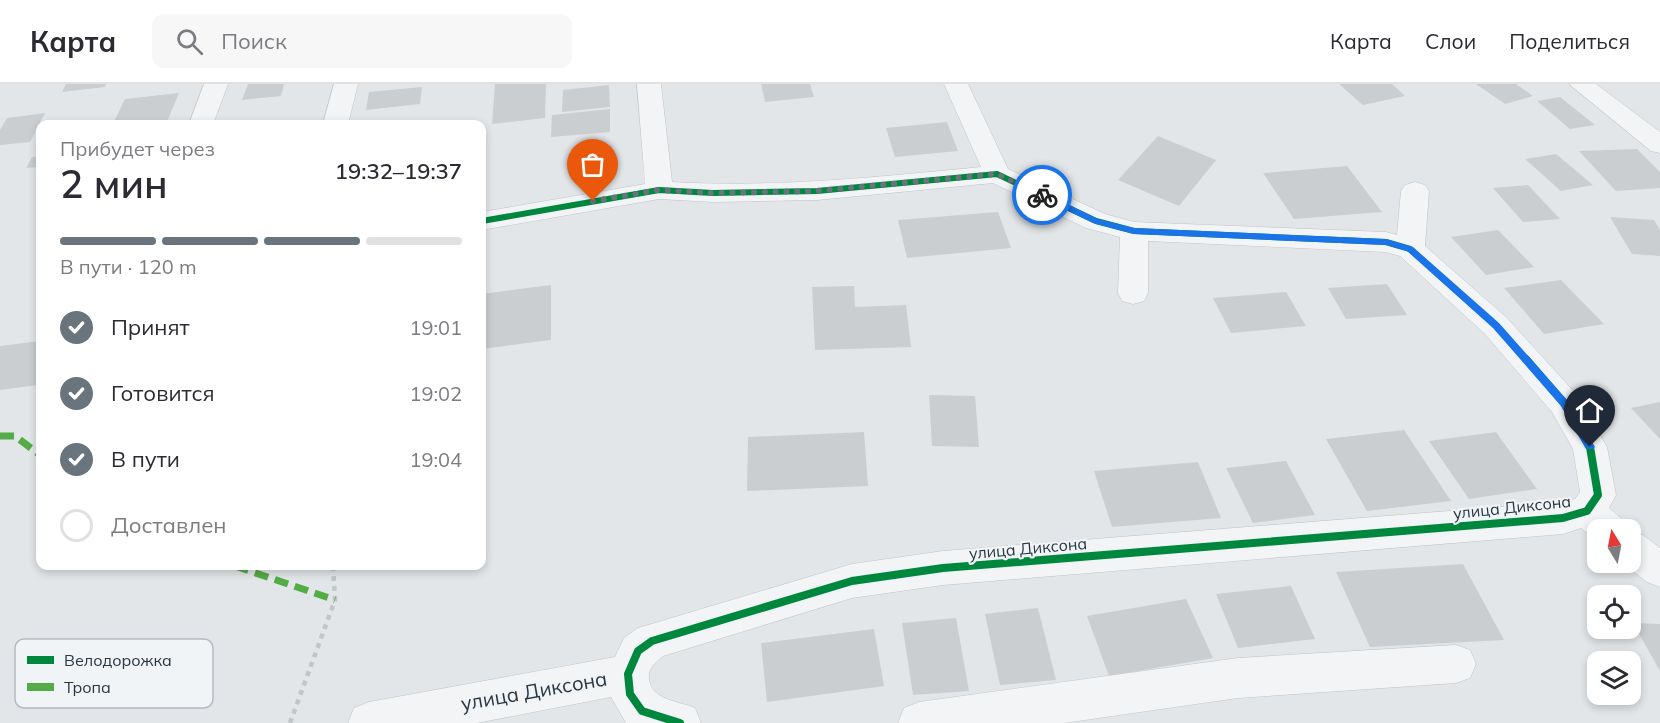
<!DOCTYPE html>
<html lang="ru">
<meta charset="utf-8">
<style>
:root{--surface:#fff;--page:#f7f7f7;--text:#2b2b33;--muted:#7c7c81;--line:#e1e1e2;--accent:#69747c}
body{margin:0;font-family:Mulish,sans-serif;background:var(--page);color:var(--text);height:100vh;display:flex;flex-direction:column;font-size:22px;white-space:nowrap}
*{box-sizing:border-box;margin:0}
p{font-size:20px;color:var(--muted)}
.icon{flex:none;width:33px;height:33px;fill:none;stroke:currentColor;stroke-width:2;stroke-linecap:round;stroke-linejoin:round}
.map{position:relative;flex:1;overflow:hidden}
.drawer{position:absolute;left:36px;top:36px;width:450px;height:450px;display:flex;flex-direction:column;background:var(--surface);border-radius:12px;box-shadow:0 3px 9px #0003}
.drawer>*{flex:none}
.needle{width:39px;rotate:350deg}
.fabs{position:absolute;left:1587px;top:435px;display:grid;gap:12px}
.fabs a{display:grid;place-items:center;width:54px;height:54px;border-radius:12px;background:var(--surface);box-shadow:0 3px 9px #0003;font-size:30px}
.pin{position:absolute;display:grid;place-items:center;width:51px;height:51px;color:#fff;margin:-62px -26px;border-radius:50% 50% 50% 0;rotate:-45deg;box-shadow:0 0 6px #0007}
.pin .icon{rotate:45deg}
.courier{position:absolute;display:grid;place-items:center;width:60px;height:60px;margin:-30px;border:4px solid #1a73e8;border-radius:50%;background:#fff;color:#222;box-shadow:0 2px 8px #0007}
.overview em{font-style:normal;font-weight:600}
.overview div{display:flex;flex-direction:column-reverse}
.overview{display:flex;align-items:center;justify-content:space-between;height:102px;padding:0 24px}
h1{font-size:39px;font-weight:600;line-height:45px}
.bar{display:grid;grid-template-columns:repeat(4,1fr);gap:9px 6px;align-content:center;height:72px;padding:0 24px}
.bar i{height:8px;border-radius:4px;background:var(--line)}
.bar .on{background:var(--accent)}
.bar p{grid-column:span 4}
ol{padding:0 24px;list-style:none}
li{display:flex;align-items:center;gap:18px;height:66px}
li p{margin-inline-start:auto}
li .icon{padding:6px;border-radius:50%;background:var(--accent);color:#fff;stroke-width:4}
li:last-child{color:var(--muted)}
li i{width:33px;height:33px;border:3px solid var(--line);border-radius:50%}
header{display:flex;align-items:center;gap:36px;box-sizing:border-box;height:84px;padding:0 30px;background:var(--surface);border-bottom:2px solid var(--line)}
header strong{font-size:28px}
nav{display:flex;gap:33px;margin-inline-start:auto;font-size:21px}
.search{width:420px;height:54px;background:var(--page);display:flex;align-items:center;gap:15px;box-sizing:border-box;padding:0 21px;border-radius:12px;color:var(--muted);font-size:22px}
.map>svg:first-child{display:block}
.building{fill:#cbced0}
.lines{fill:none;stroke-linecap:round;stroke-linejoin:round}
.minor-casing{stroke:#c1c4c6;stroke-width:1}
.path{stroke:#c1c6c8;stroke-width:4.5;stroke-dasharray:5 5;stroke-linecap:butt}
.minor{fill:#f2f4f5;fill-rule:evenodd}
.quiet{stroke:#53ac46;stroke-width:7;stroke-dasharray:14 7;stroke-linecap:butt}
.cycleway-far1-casing{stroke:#f0f4f7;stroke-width:9}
.cycleway-casing{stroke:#f0f4f7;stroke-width:12}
.cycleway-far1{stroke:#00873e;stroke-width:6}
.cycleway{stroke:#00873e;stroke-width:8}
.route{fill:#1a73e8}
.done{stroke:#69747c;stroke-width:6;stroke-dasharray:0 10.8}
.labels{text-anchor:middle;stroke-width:4.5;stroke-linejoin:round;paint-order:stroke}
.street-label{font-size:16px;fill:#283642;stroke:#f0f4f7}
.near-street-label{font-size:20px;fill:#283642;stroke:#f0f4f7}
.key{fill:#f0f4f7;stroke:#b4bbc1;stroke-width:1.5}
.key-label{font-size:16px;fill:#283642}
</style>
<header>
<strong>Карта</strong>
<div class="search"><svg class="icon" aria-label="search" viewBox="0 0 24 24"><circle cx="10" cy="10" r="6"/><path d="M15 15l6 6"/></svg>Поиск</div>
<nav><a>Карта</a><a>Слои</a><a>Поделиться</a></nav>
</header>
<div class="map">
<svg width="1660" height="639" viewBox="0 0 1660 639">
<rect width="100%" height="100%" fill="#e3e6e8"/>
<g class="building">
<polygon points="66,0 106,0 105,3 62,8"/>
<polygon points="248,0 284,0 281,12 242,16"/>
<polygon points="495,0 546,0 545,34 492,40"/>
<polygon points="761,0 810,0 814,13 765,18"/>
<polygon points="1339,0 1392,0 1405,12 1363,21"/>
<polygon points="1476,0 1516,0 1533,12 1505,20"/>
<polygon points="609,1 610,23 562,28 563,6"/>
<polygon points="422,3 420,20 366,26 369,8"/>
<polygon points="179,9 166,40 113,40 125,15"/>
<polygon points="1560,13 1595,41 1570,45 1537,17"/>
<polygon points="610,25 610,48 551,53 552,31"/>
<polygon points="45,29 30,58 0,61 0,46 7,34"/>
<polygon points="947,38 958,67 895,73 886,44"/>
<polygon points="1158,52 1216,76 1179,122 1118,96"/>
<polygon points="1637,65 1660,88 1660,104 1616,107 1579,67"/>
<polygon points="1556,70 1593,101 1561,107 1525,75"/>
<polygon points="40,72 40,83 26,84 32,73"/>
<polygon points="1347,82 1382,128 1294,135 1263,89"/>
<polygon points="486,89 485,113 482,113 482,90"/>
<polygon points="1528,101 1560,135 1523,138 1493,104"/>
<polygon points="998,128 1011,164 907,174 898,136"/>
<polygon points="1610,133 1654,136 1660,146 1660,172 1632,170"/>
<polygon points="1498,146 1534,183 1486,191 1451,153"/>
<polygon points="1561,196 1604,240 1544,250 1504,204"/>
<polygon points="1387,200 1407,231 1346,235 1328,204"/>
<polygon points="551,201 551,256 482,265 482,210"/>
<polygon points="854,202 855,223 906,221 911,263 815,266 812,203"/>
<polygon points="1286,208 1306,242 1231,249 1213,214"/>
<polygon points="40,257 40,295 38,301 0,306 0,262"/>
<polygon points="929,311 975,312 979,363 932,362"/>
<polygon points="1660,318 1660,355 1631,324"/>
<polygon points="1404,346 1451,417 1367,427 1326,355"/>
<polygon points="864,348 868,402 747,407 748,353"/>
<polygon points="1496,348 1537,405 1469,415 1429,357"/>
<polygon points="1286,377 1315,431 1253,439 1226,384"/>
<polygon points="1198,378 1221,434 1112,443 1094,387"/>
<polygon points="1463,480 1504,556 1370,563 1336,488"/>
<polygon points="1291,502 1315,555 1238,564 1216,510"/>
<polygon points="1186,515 1213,574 1109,592 1087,532"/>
<polygon points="1038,524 1056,596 1000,601 985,530"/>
<polygon points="956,534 969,607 913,611 902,539"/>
<polygon points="1633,539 1660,540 1660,587"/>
<polygon points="874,545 884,602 767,618 761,559"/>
</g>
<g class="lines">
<defs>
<g id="minor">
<polygon points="204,0 228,0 213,40 189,40"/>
<polygon points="334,0 358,0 348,40 323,40"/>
<path d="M 637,0 L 661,0 L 672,98 C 775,104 878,93 981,83 L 944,0 L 968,0 L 1008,85 L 1105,130 L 1134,138 L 1386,148 L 1397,151 L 1401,107 L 1405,101 L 1415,98 L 1425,101 L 1429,107 L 1425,162 L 1507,234 L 1576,310 L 1607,363 L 1616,411 L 1609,424 L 1622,435 L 1627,446 L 1598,446 L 1598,458 L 1581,444 L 1563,450 L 943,501 L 852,514 L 663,572 C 655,579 648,584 649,595 C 651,616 678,617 695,624 L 701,639 L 626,639 L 611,613 L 477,639 L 348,639 L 354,624 L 369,618 L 615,573 L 624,554 L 638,544 L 852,480 L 943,467 L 1563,418 L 1575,415 L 1580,408 L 1573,365 L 1552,328 L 1485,250 L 1400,172 L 1385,168 L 1148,157 L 1148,209 L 1144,217 L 1133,220 L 1122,217 L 1118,209 L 1120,153 L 1086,144 L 993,99 L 817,116 L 713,118 L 659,115 L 482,146 L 482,128 L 645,100 Z"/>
<polygon points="1569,0 1596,0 1660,48 1660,69 1651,67"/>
<polygon points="1630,447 1643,451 1660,464 1660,503 1647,498 1622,478 1630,478"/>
<polygon points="1456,561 1470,566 1476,580 1470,594 1456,599 1238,614 1064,639 898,639 904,624 919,618 1238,574"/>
</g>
</defs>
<use href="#minor" class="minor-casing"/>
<polyline class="path" points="290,639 335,516 333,482"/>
<use href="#minor" class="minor"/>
<g class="quiet">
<polyline points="0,352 15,352 40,371"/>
<polyline points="235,482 335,516"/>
</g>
<defs>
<polyline id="cycleway-far1" points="482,137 659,106 713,109 817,107 997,90 1096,137 1134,147 1386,158 1410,165 1496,242 1527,276"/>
<polyline id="cycleway" points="680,639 642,627 630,610 628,590 638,567 652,557 852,497 943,484 1563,434 1587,427 1598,411 1590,363 1564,319 1526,275"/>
</defs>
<use href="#cycleway-far1" class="cycleway-far1-casing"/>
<use href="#cycleway" class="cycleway-casing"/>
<use href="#cycleway-far1" class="cycleway-far1"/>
<use href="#cycleway" class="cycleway"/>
</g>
<polygon class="route" points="1039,109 1045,109 1098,135 1134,144 1386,155 1413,163 1499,239 1568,317 1595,363 1593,365 1586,365 1561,322 1493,244 1407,167 1386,161 1134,150 1093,139 1039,113"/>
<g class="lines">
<polyline class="done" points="593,117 659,106 713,109 817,107 997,90 1042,111"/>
</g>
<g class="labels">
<g class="street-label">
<text transform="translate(1512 423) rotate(-6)" y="6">улица Диксона</text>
<text transform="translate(1028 464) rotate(-5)" y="6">улица Диксона</text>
</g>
<g class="near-street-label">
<text transform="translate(534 607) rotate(-10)" y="7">улица Диксона</text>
</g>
</g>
<rect x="15" y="555" width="198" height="69" rx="9" class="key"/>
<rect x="27" y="572" width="27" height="8" fill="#00873e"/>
<rect x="27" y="599" width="27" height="8" fill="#53ac46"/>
<g class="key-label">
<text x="64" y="582">Велодорожка</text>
<text x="64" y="609">Тропа</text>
</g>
</svg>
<div class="fabs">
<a><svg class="needle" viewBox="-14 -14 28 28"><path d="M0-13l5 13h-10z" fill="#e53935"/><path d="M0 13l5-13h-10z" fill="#7c7c81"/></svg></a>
<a><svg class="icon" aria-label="locate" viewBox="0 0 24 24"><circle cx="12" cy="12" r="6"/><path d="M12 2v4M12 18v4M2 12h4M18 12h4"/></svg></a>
<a><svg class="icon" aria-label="layers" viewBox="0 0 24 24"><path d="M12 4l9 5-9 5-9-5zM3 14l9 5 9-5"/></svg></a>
</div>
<div class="pin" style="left:593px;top:117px;background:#ea580c"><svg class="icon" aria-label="bag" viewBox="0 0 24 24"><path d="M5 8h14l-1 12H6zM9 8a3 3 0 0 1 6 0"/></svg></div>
<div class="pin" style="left:1590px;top:363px;background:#1f2937"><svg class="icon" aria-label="home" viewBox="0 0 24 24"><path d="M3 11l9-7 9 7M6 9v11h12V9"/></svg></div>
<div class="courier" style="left:1042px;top:111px"><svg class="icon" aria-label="bike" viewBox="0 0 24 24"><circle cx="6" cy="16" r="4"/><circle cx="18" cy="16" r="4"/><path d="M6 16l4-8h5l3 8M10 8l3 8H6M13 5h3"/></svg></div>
<section class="drawer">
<div class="overview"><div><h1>2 мин</h1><p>Прибудет через</p></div><em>19:32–19:37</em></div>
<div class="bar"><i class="on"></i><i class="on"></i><i class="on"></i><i></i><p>В пути · 120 m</p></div>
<ol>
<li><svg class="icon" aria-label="check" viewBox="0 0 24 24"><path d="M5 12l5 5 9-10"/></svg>Принят<p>19:01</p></li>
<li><svg class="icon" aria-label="check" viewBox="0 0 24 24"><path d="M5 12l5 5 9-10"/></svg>Готовится<p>19:02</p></li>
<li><svg class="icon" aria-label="check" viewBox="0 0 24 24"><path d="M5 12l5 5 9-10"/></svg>В пути<p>19:04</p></li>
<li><i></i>Доставлен</li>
</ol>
</section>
</div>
